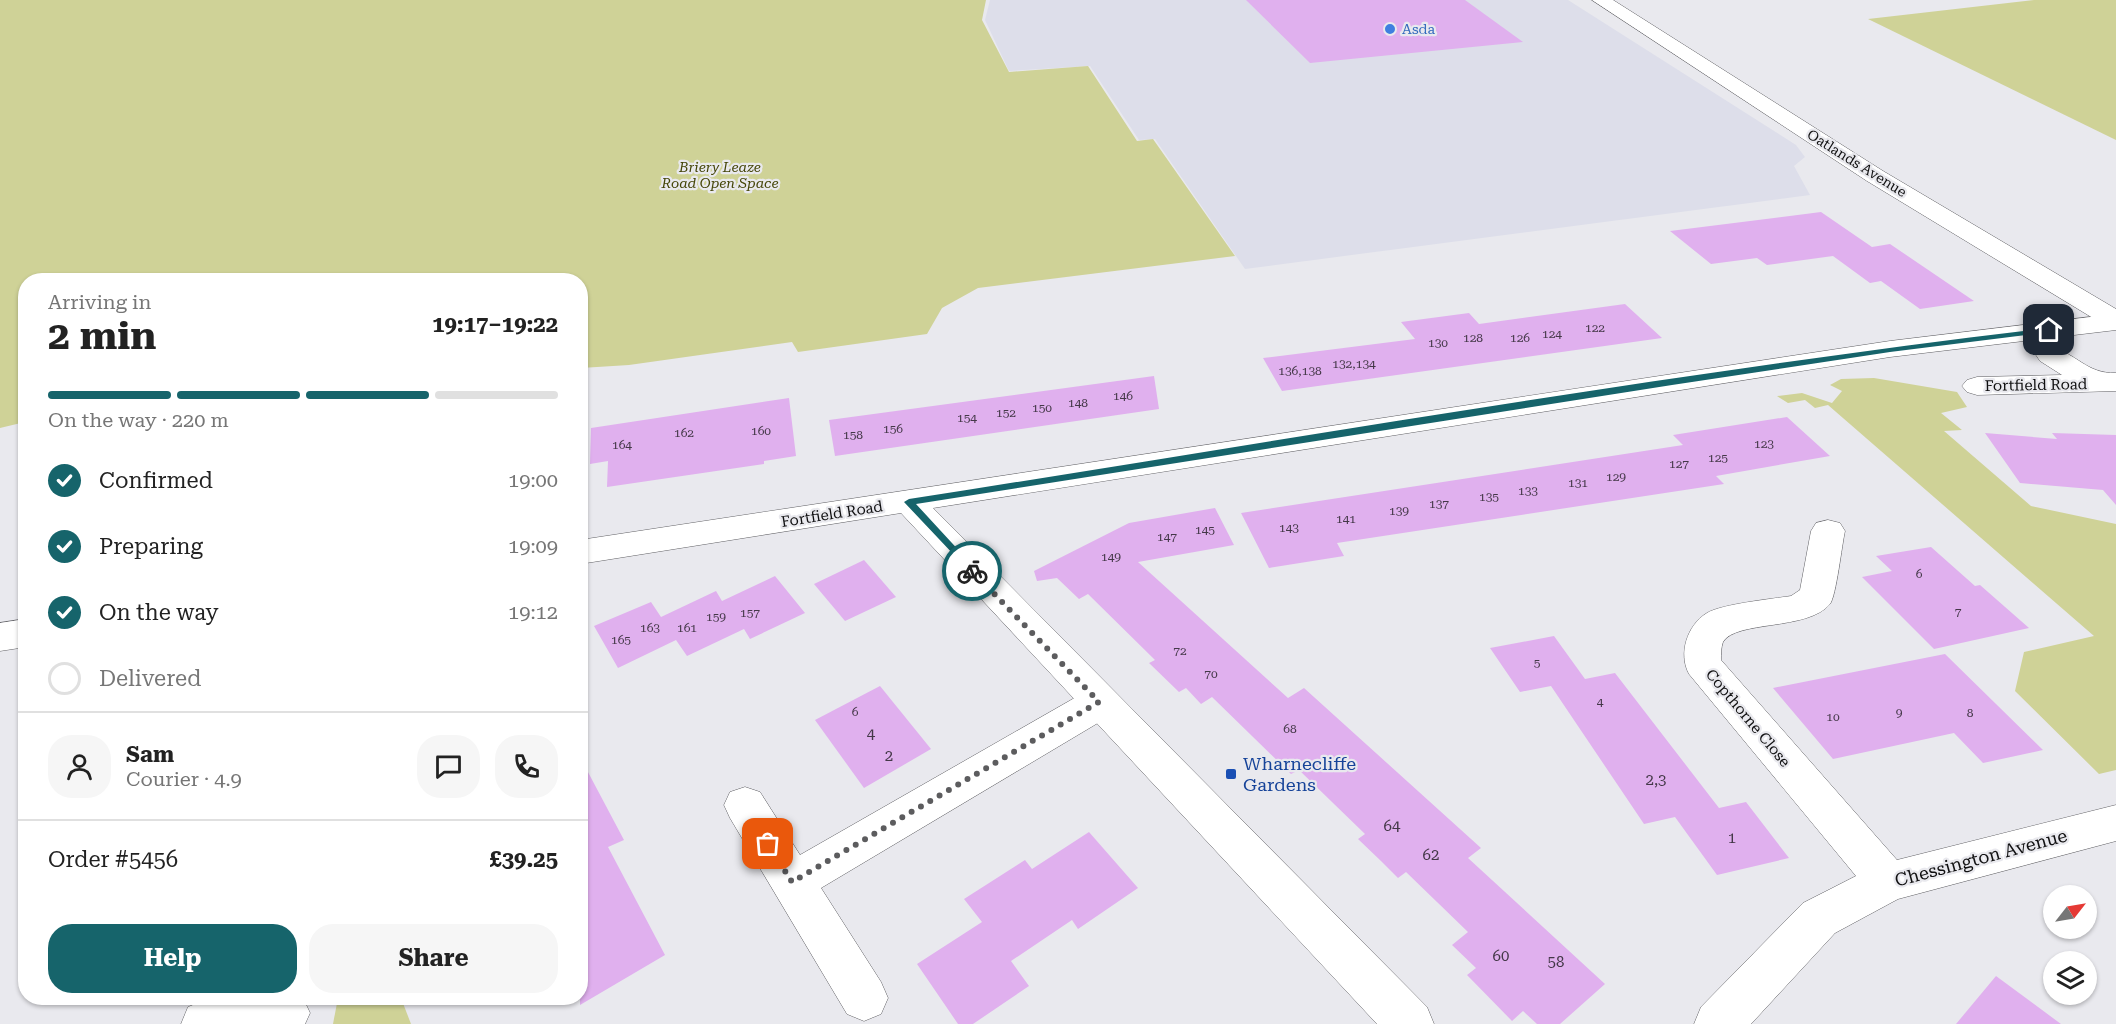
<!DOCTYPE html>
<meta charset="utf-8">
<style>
:root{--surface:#fff;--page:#f6f6f6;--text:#222;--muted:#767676;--line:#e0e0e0;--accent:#16646b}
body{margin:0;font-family:"Roboto Serif",serif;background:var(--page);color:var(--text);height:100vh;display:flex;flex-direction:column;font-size:22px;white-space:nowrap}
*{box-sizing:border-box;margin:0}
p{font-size:20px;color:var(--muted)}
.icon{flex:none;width:33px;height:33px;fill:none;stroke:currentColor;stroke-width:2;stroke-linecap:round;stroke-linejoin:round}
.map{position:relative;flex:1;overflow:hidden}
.drawer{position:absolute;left:18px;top:273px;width:570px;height:732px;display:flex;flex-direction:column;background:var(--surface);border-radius:24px;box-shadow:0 2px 4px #0004}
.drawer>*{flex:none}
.needle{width:39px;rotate:59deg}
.controls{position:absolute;left:2043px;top:885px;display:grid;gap:12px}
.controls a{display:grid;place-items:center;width:54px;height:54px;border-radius:50%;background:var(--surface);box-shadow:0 2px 4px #0004;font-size:30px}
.pin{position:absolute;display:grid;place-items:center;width:51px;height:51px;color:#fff;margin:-26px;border-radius:12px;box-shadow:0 3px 9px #0006}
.courier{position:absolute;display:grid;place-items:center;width:60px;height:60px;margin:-30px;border:4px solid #16646b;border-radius:50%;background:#fff;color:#222;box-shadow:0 2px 8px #0007}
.head em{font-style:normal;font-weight:700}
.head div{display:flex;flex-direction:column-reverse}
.head{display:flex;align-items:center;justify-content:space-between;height:102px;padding:0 30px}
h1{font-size:39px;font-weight:700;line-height:45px}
.bar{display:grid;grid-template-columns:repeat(4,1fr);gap:9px 6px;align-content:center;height:72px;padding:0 30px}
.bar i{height:8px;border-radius:4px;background:var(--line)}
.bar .on{background:var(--accent)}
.bar p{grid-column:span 4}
.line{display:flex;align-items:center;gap:15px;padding:0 30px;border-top:2px solid var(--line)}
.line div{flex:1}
.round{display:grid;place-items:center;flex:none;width:63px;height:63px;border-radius:24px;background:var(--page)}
ol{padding:0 30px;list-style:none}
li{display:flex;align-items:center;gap:18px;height:66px}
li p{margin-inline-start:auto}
li .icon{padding:6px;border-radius:50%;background:var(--accent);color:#fff;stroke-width:4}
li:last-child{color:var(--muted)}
li i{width:33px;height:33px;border:3px solid var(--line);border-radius:50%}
.cta{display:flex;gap:12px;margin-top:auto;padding:12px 30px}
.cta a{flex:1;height:69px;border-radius:24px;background:var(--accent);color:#fff;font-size:24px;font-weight:700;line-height:69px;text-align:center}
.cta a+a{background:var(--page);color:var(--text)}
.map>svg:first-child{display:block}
.built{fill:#dddeea}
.green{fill:#cfd297}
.building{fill:#e0b0ee}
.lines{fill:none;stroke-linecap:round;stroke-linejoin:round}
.minor-casing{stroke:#606064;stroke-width:1}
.tertiary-casing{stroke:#606064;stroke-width:1}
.minor{fill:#fff;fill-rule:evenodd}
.tertiary{fill:#fff;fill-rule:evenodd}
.route{fill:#16646b}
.done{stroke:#5c5c5e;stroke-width:6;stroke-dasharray:0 10.8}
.shop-dot{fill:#3f7fe0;stroke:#e9e9ee;stroke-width:2}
.transit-dot{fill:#1a4fb4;stroke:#e9e9ee;stroke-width:2}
.labels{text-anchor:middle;stroke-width:4.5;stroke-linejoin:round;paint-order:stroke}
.number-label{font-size:12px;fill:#443848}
.far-shop-label{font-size:14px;fill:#366cbe;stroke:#e9e9ee;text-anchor:start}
.far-street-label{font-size:14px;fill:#101011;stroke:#e9e9ee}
.far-park-label{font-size:14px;font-style:italic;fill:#444507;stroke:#e9e9ee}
.street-label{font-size:15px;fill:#101011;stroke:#e9e9ee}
.near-number-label{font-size:15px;fill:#443848}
.near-transit-label{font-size:18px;fill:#164399;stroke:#e9e9ee;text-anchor:start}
.near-street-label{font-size:18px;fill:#101011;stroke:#e9e9ee}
</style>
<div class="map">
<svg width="2116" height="1024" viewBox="0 0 2116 1024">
<rect width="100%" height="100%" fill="#e9e9ee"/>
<polygon class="built" points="990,0 1568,0 1796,145 1805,157 1794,166 1810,195 1245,269 1155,139 1139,140 1090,66 1009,71 985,20"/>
<g class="green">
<polygon points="0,0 986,0 982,20 1009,72 1088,66 1137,141 1153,139 1235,256 978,288 942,308 927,334 798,352 792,342 629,365 581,368 580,280 26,280 25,422 0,428"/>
<polygon points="2034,0 2116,0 2116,140 1868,19"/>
<polygon points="1874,378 1957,392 1967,407 1941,413 1962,430 1944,431 2031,506 2116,524 2116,770 2099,774 2015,691 2024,652 2094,636 1828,405 1815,408 1805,400 1788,403 1777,396 1802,393 1832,403 1842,391 1830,385 1841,379"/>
<polygon points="338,998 401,998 411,1024 333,1024"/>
</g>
<g class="building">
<polygon points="1246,0 1465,0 1523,42 1310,63"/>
<polygon points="1821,212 1872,247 1890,244 1974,301 1920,309 1881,281 1870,283 1833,256 1767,265 1757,258 1711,264 1670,231"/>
<polygon points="1625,304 1662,338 1282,391 1263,358 1415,339 1401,322 1469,313 1479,324"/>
<polygon points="1154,376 1159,409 835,456 829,420"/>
<polygon points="789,398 796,456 764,461 764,464 607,487 608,461 590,464 591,428"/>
<polygon points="1787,417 1830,456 1716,476 1724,484 1337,543 1344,556 1269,568 1241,513 1683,445 1673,435"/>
<polygon points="1985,433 2057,439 2052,433 2116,435 2116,505 2103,490 2020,483"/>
<polygon points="1215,508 1234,545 1138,562 1288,698 1304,688 1481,848 1468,858 1605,984 1560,1024 1537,1024 1523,1011 1512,1021 1467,975 1476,968 1452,945 1468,932 1406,872 1398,878 1381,861 1358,839 1365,834 1299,770 1291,774 1212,697 1201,704 1186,688 1179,692 1149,663 1155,660 1088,594 1079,599 1057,578 1037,581 1034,571 1129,523"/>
<polygon points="1931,547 1975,586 1980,585 2029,628 1934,649 1862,577 1892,571 1876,556"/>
<polygon points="864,560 896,597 845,621 814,584"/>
<polygon points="775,576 805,613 750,639 744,629 687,656 676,640 618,668 594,626 651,602 661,617 716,591 722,601"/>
<polygon points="1554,636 1585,679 1615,673 1719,808 1746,802 1789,858 1717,875 1675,817 1644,824 1551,686 1520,692 1490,648"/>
<polygon points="1945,654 2043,750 1983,763 1954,733 1833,759 1773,688"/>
<polygon points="880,686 931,749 864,788 815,720"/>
<polygon points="580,757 624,840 608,847 665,955 580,1005"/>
<polygon points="1089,832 1138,888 1078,929 1072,920 1011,961 1029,986 973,1024 958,1024 917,964 982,922 964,899 1025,860 1032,869"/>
<polygon points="1996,976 2061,1024 1956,1024"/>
</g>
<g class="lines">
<defs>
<g id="minor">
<polygon points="1592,0 1613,0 1883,171 2116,309 2116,328 2106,326 1867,181"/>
<path d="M 2050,347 C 2077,353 2086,374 2116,373 L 2116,391 L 1977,395 L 1967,392 L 1962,386 L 1967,380 L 1977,377 L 2062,375 L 2040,361 L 2036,355 L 2040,349 Z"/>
<path d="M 1828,520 L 1840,523 L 1845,531 C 1842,544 1836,597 1830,604 C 1808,631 1736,620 1723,642 C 1721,647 1721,655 1721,660 L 1897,860 L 2116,805 L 2116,841 L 1898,899 L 1835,933 L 1751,1024 L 1694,1024 L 1701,1007 L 1803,903 L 1856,876 L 1689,674 C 1678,654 1687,625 1707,613 C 1722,604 1772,599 1791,596 L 1800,590 L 1811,531 L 1816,523 Z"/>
<polygon points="1099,688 1113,692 1118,703 1113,714 821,888 881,982 888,998 881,1014 864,1021 847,1014 730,818 724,805 730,792 745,787 760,792 800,855 1085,692"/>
<polygon points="226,998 303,998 310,1013 305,1024 181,1024 188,1007 205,1000"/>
</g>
<g id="tertiary">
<polygon points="2116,314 2116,330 1890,357 933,508 1427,1007 1434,1024 1377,1024 901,513 580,564 580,540 1890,341"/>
<polygon points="26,619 26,647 0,651 0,623"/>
</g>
</defs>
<use href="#minor" class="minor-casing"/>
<use href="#tertiary" class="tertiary-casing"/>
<use href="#minor" class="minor"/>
<use href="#tertiary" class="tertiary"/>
</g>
<path class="route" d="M 2049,328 L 2051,332 L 1890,352 L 1672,385 L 916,504 L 975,568 L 975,573 L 972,574 L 904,502 L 909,499 C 1288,440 1667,373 2049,328 Z"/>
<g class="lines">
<polyline class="done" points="768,844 792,882 1099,702 972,571"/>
</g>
<circle class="shop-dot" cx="1390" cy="29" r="6"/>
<rect class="transit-dot" x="1225" y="768" width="12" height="12" rx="3"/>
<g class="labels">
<g class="number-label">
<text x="1595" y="332">122</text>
<text x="1552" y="338">124</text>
<text x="1473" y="342">128</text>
<text x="1520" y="342">126</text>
<text x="1438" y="347">130</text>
<text x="1354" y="368">132,134</text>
<text x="1300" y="375">136,138</text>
<text x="1123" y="400">146</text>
<text x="1078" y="407">148</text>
<text x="1042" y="412">150</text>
<text x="1006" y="417">152</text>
<text x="967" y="422">154</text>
<text x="893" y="433">156</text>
<text x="761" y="435">160</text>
<text x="684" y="437">162</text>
<text x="853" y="439">158</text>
<text x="1764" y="448">123</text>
<text x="622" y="449">164</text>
<text x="1718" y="462">125</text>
<text x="1679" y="468">127</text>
<text x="1616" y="481">129</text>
<text x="1578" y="487">131</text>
<text x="1528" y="495">133</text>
<text x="1489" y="501">135</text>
<text x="1439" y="508">137</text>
<text x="1399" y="515">139</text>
<text x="1346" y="523">141</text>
<text x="1289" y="532">143</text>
<text x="1205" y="534">145</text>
<text x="1167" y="541">147</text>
<text x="1111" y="561">149</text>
<text x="1919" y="578">6</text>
<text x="1958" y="616">7</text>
<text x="750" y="617">157</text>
<text x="716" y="621">159</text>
<text x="650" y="632">163</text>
<text x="687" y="632">161</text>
<text x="621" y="644">165</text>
<text x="1180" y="655">72</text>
<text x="1537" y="667">5</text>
<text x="1211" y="678">70</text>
<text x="1600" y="706">4</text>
<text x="855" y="716">6</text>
<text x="1899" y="717">9</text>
<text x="1970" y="717">8</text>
<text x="1833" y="721">10</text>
<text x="1290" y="733">68</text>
</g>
<g class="far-shop-label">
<text x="1402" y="34">Asda</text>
</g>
<g class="far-street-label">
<text transform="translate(1857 163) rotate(32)" y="5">Oatlands Avenue</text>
</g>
<g class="far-park-label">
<text x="720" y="172">Briery Leaze<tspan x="720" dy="16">Road Open Space</tspan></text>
</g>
<g class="street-label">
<text transform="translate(2036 385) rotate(-1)" y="5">Fortfield Road</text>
<text transform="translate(832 514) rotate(-9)" y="5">Fortfield Road</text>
<text transform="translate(1748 718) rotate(50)" y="5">Copthorne Close</text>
</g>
<g class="near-number-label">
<text x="871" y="739">4</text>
<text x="889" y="761">2</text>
<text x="1656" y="785">2,3</text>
<text x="1392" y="831">64</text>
<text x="1732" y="843">1</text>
<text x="1431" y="860">62</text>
<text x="1501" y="961">60</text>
<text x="1556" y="967">58</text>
</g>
<g class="near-transit-label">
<text x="1243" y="770">Wharnecliffe<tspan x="1243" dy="21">Gardens</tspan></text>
</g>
<g class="near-street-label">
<text transform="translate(1981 858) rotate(-15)" y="6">Chessington Avenue</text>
</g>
</g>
</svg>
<div class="controls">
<a><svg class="needle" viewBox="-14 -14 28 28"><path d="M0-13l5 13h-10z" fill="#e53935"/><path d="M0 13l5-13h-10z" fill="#767676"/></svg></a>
<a><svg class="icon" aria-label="layers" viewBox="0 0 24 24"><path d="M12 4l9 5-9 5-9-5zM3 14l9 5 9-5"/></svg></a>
</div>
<div class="pin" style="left:768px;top:844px;background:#ea580c"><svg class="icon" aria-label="bag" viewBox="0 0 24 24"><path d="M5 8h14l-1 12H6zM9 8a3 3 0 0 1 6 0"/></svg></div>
<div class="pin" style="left:2049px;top:330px;background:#1f2937"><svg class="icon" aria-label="home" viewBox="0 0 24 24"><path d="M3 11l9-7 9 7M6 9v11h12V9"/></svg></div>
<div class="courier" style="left:972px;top:571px"><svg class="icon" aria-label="bike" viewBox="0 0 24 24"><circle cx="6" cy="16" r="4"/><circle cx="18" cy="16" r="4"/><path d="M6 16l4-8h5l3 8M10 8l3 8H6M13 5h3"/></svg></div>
<section class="drawer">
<div class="head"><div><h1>2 min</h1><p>Arriving in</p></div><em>19:17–19:22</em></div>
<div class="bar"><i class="on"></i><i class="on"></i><i class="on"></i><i></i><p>On the way · 220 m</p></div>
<ol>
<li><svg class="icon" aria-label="check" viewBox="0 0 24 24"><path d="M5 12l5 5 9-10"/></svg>Confirmed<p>19:00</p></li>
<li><svg class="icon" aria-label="check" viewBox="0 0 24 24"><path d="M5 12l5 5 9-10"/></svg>Preparing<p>19:09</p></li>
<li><svg class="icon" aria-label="check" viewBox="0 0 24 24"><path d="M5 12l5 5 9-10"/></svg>On the way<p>19:12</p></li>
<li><i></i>Delivered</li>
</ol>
<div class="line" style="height:108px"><a class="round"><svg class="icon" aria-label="person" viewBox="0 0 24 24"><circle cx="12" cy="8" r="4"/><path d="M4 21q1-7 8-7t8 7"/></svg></a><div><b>Sam</b><p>Courier · 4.9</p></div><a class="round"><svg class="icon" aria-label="chat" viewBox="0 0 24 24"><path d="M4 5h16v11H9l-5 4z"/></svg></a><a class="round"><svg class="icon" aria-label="phone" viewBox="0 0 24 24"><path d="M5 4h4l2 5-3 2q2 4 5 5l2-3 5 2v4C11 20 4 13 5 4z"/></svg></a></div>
<div class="line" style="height:78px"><div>Order #5456</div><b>£39.25</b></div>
<div class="cta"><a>Help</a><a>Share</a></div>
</section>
</div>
